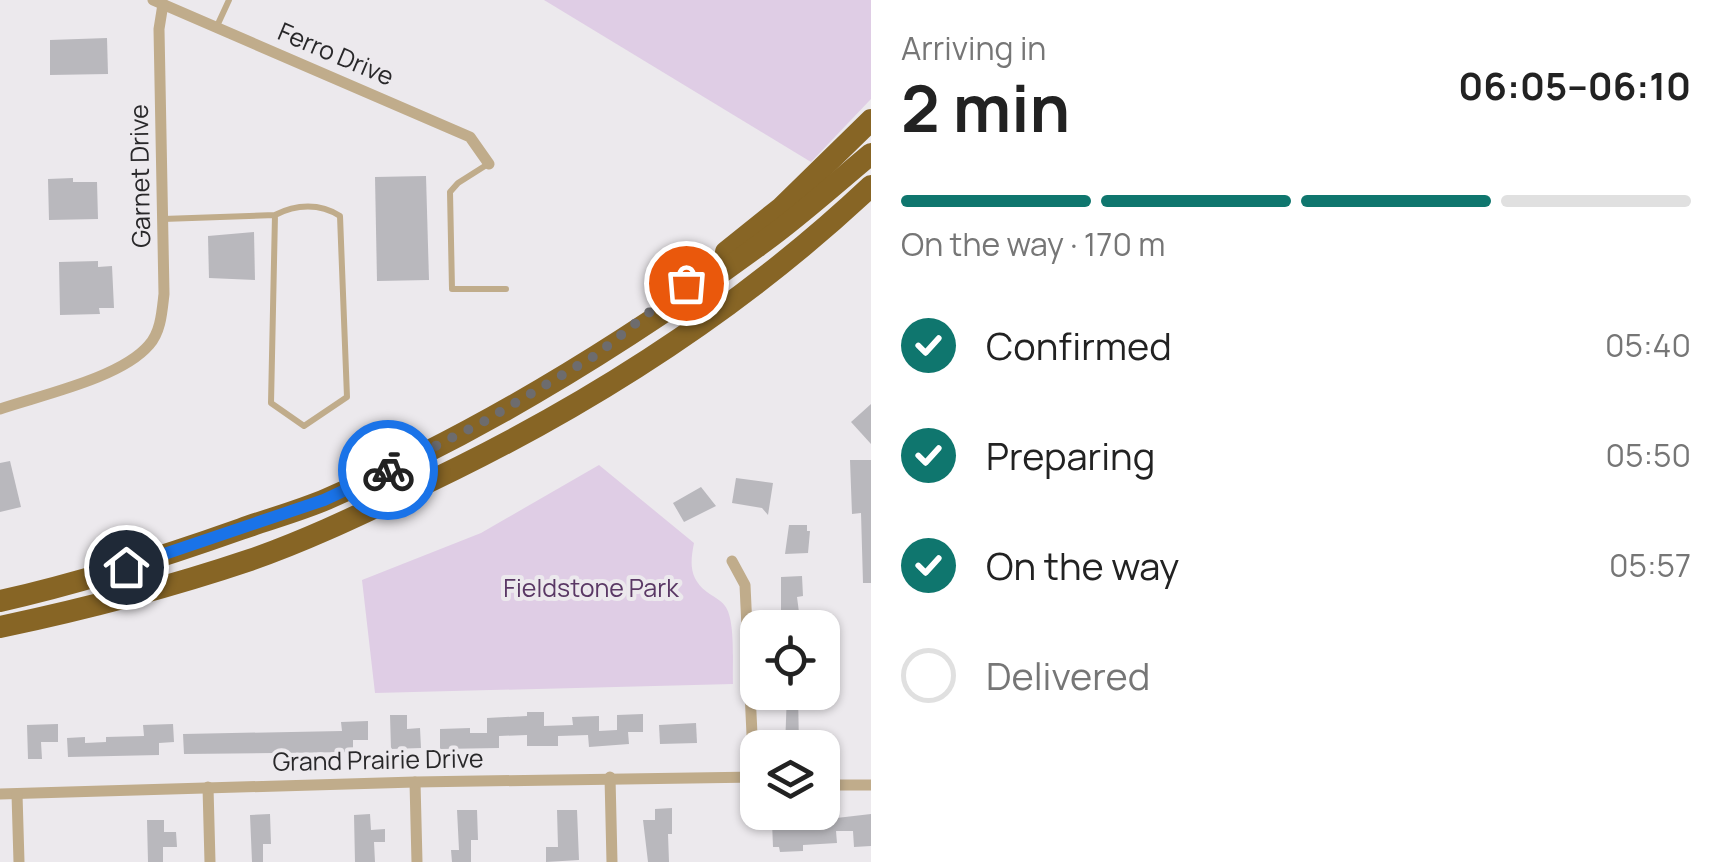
<!DOCTYPE html>
<meta charset="utf-8">
<style>
:root{--surface:#fff;--page:#f2f2f2;--text:#222;--muted:#767676;--line:#e0e0e0;--accent:#0f766e}
body{margin:0;font-family:Manrope,sans-serif;background:var(--page);color:var(--text);height:100vh;display:flex;flex-direction:column;font-size:38px;white-space:nowrap}
*{box-sizing:border-box;margin:0}
p{font-size:32px;color:var(--muted)}
.icon{flex:none;width:55px;height:55px;fill:none;stroke:currentColor;stroke-width:2;stroke-linecap:round;stroke-linejoin:round}
.map{position:relative;flex:1;overflow:hidden}
.details{display:flex;flex-direction:column;background:var(--surface);width:850px}
.details>*{flex:none}
.fabs{position:absolute;left:740px;top:610px;display:grid;gap:20px}
.fabs a{display:grid;place-items:center;width:100px;height:100px;border-radius:20px;background:var(--surface);box-shadow:0 2px 8px #0004;font-size:50px}
.pin{position:absolute;display:grid;place-items:center;width:85px;height:85px;color:#fff;margin:-42px;border:5px solid #fff;border-radius:50%;box-shadow:0 2px 10px #0007}
.courier{position:absolute;display:grid;place-items:center;width:100px;height:100px;margin:-50px;border:8px solid #1a73e8;border-radius:50%;background:#fff;color:#222;box-shadow:0 2px 12px #0007}
.overview em{font-style:normal;font-weight:700}
.overview div{display:flex;flex-direction:column-reverse}
.overview{display:flex;align-items:center;justify-content:space-between;height:170px;padding:0 30px}
h1{font-size:65px;font-weight:700;line-height:75px}
.bar{display:grid;grid-template-columns:repeat(4,1fr);gap:15px 10px;align-content:center;height:120px;padding:0 30px}
.bar i{height:12px;border-radius:8px;background:var(--line)}
.bar .active{background:var(--accent)}
.bar p{grid-column:span 4}
ol{padding:0 30px;list-style:none}
li{display:flex;align-items:center;gap:30px;height:110px}
li p{margin-inline-start:auto}
li .icon{padding:10px;border-radius:50%;background:var(--accent);color:#fff;stroke-width:4}
li:last-child{color:var(--muted)}
li i{width:55px;height:55px;border:5px solid var(--line);border-radius:50%}
main{display:flex;flex:1;min-height:0}
.map>svg:first-child{display:block}
.green{fill:#dfcde5}
.building{fill:#b9b8bd}
.lines{fill:none;stroke-linecap:round;stroke-linejoin:round}
.service{stroke:#c0ac8b;stroke-width:6}
.minor{stroke:#c0ac8b;stroke-width:11}
.motorway{stroke:#876525;stroke-width:22}
.done{stroke:#6d6c6e;stroke-width:10;stroke-dasharray:0 18}
.route{stroke:#1a73e8;stroke-width:12}
.labels{text-anchor:middle;stroke-width:8;stroke-linejoin:round;paint-order:stroke}
.street-label{font-size:25px;fill:#29282a;stroke:#ece9ed}
.park-label{font-size:25px;fill:#5a3865;stroke:#ece9ed}
</style>
<main>
<div class="map">
<svg width="871" height="862" viewBox="0 0 871 862">
<rect width="100%" height="100%" fill="#ece9ed"/>
<g class="green">
<polygon points="544,0 871,0 871,99 811,162"/>
<path d="M 599,465 L 694,543 C 690,563 689,578 707,592 C 712,596 721,600 725,606 C 736,620 732,666 733,684 L 375,693 L 362,580 L 481,533 Z"/>
</g>
<g class="building">
<polygon points="107,38 108,74 50,75 50,40"/>
<polygon points="426,176 429,280 377,281 375,177"/>
<polygon points="73,178 73,182 97,182 98,219 49,220 48,179"/>
<polygon points="254,232 255,280 209,278 208,236"/>
<polygon points="98,261 98,267 112,266 114,308 99,308 100,314 60,315 59,262"/>
<polygon points="871,404 871,444 851,422"/>
<polygon points="850,460 871,460 871,583 863,583 861,513 852,514"/>
<polygon points="10,461 21,507 0,512 0,463"/>
<polygon points="736,478 773,483 768,515 762,508 732,503"/>
<polygon points="701,487 716,506 684,522 673,503"/>
<polygon points="789,525 807,525 807,531 810,531 808,553 785,554"/>
<polygon points="802,576 803,596 797,597 801,628 781,628 781,577"/>
<polygon points="787,692 798,692 799,748 785,748"/>
<polygon points="527,712 544,712 544,726 573,725 572,717 599,716 599,731 617,730 617,715 643,714 643,732 628,732 629,744 589,747 588,735 558,736 558,746 527,746 527,735 499,736 499,748 440,749 440,729 470,728 470,733 487,733 487,718 527,716"/>
<polygon points="390,715 407,715 407,729 420,728 421,748 391,749"/>
<polygon points="368,721 368,740 353,740 353,752 184,754 183,734 342,731 341,722"/>
<polygon points="696,723 697,743 660,744 659,725"/>
<polygon points="58,724 58,742 41,742 42,759 28,759 27,725"/>
<polygon points="173,724 174,742 159,743 159,755 68,757 67,738 85,737 85,743 106,742 106,737 144,736 143,725"/>
<polygon points="672,808 672,834 668,834 669,862 648,862 643,820 655,820 655,809"/>
<polygon points="457,810 477,810 478,840 471,840 471,862 452,862 451,850 459,850"/>
<polygon points="557,810 577,810 579,860 546,862 546,847 558,847"/>
<polygon points="270,814 271,844 263,844 263,862 252,862 250,815"/>
<polygon points="370,814 371,830 385,829 385,842 374,842 375,862 355,862 354,815"/>
<polygon points="871,814 871,846 854,847 853,831 836,831 837,843 803,845 803,851 780,852 779,847 773,847 772,822 782,821 782,816 802,815 802,822"/>
<polygon points="147,820 164,820 164,832 176,832 177,847 163,847 163,862 148,862"/>
</g>
<g class="lines">
<g class="service">
<polyline points="217,26 229,0"/>
<polyline points="488,164 458,183 450,192 452,289 506,289"/>
<path d="M 163,219 L 275,215 L 271,403 L 304,426 L 347,397 L 340,216 C 320,203 296,204 275,215"/>
</g>
<g class="minor">
<polyline points="153,0 470,137 489,164"/>
<path d="M 0,409 C 41,395 121,378 149,345 C 161,332 162,311 164,294 L 159,29 L 163,4"/>
<polyline points="732,561 745,585 754,777"/>
<polyline points="610,777 612,862"/>
<polyline points="415,782 417,862"/>
<polyline points="822,785 871,785"/>
<polyline points="208,787 210,862"/>
<polyline points="0,794 415,782 758,777"/>
<polyline points="17,794 19,862"/>
</g>
<g class="motorway">
<polyline points="726,252 781,208 871,120"/>
<path d="M 0,601 C 81,583 162,557 241,529 C 269,519 299,511 327,499 C 482,432 629,341 765,241 C 802,214 836,183 871,154"/>
<path d="M 0,627 C 85,609 167,588 250,560 C 302,542 353,518 403,494 C 574,415 734,315 871,186"/>
</g>
</g>
<g class="lines">
<polyline class="done" points="388,470 483,422 596,355 686,283"/>
<polyline class="route" points="126,567 324,500 388,470"/>
</g>
<g class="labels">
<g class="street-label">
<text transform="translate(336 54) rotate(23)" y="9">Ferro Drive</text>
<text transform="translate(140 176) rotate(-91)" y="9">Garnet Drive</text>
<text transform="translate(378 760) rotate(-1)" y="9">Grand Prairie Drive</text>
</g>
<g class="park-label">
<text x="591" y="597">Fieldstone Park</text>
</g>
</g>
</svg>
<div class="fabs">
<a><svg class="icon" aria-label="locate" viewBox="0 0 24 24"><circle cx="12" cy="12" r="6"/><path d="M12 2v4M12 18v4M2 12h4M18 12h4"/></svg></a>
<a><svg class="icon" aria-label="layers" viewBox="0 0 24 24"><path d="M12 4l9 5-9 5-9-5zM3 14l9 5 9-5"/></svg></a>
</div>
<div class="pin" style="left:686px;top:283px;background:#ea580c"><svg class="icon" aria-label="bag" viewBox="0 0 24 24"><path d="M5 8h14l-1 12H6zM9 8a3 3 0 0 1 6 0"/></svg></div>
<div class="pin" style="left:126px;top:567px;background:#1f2937"><svg class="icon" aria-label="home" viewBox="0 0 24 24"><path d="M3 11l9-7 9 7M6 9v11h12V9"/></svg></div>
<div class="courier" style="left:388px;top:470px"><svg class="icon" aria-label="bike" viewBox="0 0 24 24"><circle cx="6" cy="16" r="4"/><circle cx="18" cy="16" r="4"/><path d="M6 16l4-8h5l3 8M10 8l3 8H6M13 5h3"/></svg></div>
</div>
<section class="details">
<div class="overview"><div><h1>2 min</h1><p>Arriving in</p></div><em>06:05–06:10</em></div>
<div class="bar"><i class="active"></i><i class="active"></i><i class="active"></i><i></i><p>On the way · 170 m</p></div>
<ol>
<li><svg class="icon" aria-label="check" viewBox="0 0 24 24"><path d="M5 12l5 5 9-10"/></svg>Confirmed<p>05:40</p></li>
<li><svg class="icon" aria-label="check" viewBox="0 0 24 24"><path d="M5 12l5 5 9-10"/></svg>Preparing<p>05:50</p></li>
<li><svg class="icon" aria-label="check" viewBox="0 0 24 24"><path d="M5 12l5 5 9-10"/></svg>On the way<p>05:57</p></li>
<li><i></i>Delivered</li>
</ol>
</section>
</main>
